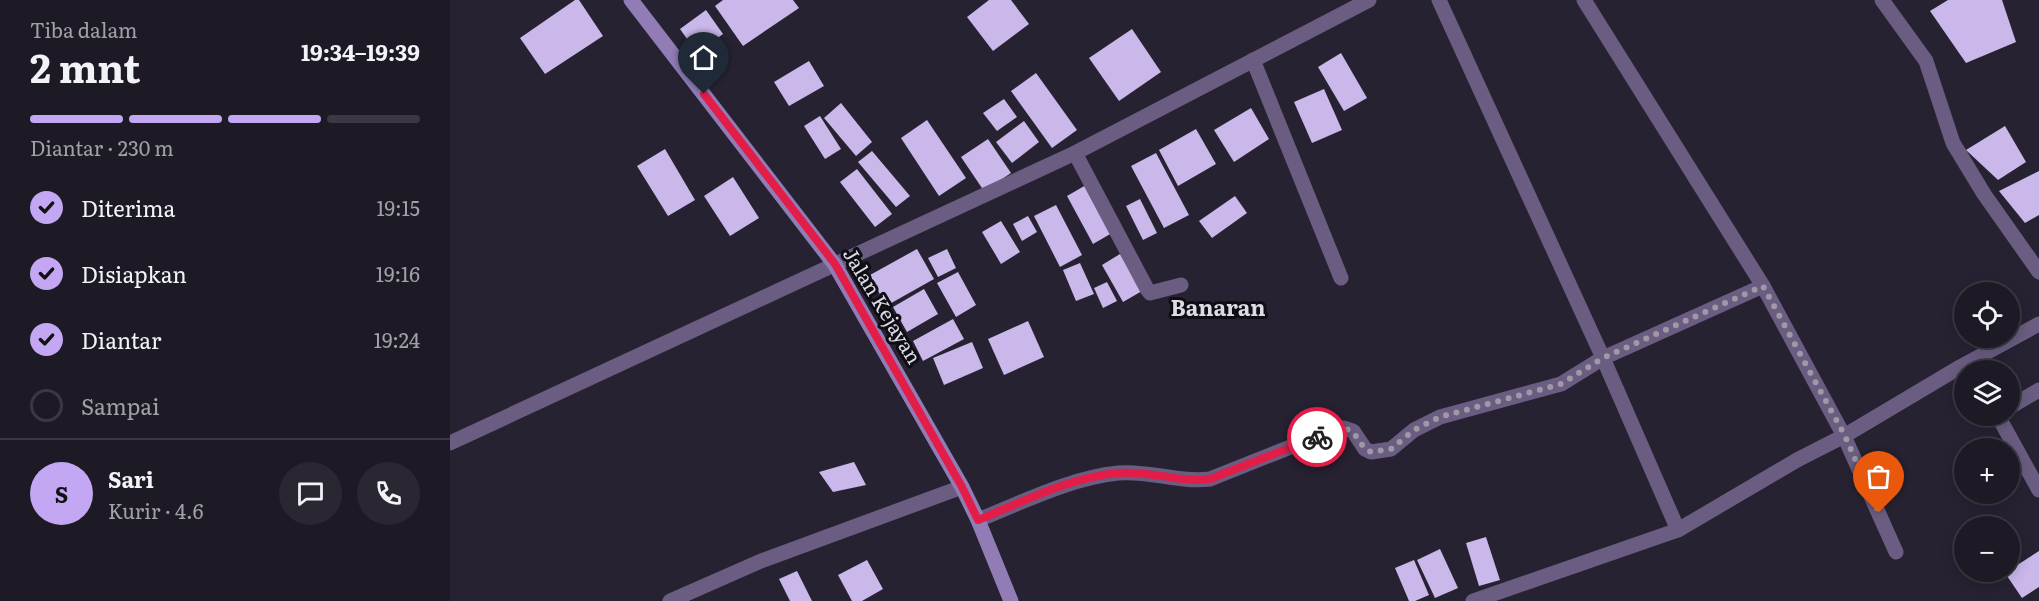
<!DOCTYPE html>
<html lang="id">
<meta charset="utf-8">
<style>
:root{--surface:#1d1a26;--page:#2a2732;--text:#f1f3f6;--muted:#a0a1a7;--line:#3b3843;--accent:#c3a7f2}
body{margin:0;font-family:Literata,serif;background:var(--page);color:var(--text);height:100vh;display:flex;flex-direction:column;font-size:22px;white-space:nowrap}
*{box-sizing:border-box;margin:0}
p{font-size:20px;color:var(--muted)}
.icon{flex:none;width:33px;height:33px;fill:none;stroke:currentColor;stroke-width:2;stroke-linecap:round;stroke-linejoin:round}
.map{position:relative;flex:1;overflow:hidden}
.panel{display:flex;flex-direction:column;background:var(--surface);width:450px}
.panel>*{flex:none}
.controls{position:absolute;left:1504px;top:282px;display:grid;gap:12px}
.controls a{display:grid;place-items:center;width:66px;height:66px;border-radius:50%;background:var(--surface);box-shadow:0 3px 15px #0003,0 0 0 2px var(--line);font-size:30px}
.pin{position:absolute;display:grid;place-items:center;width:51px;height:51px;color:#fff;margin:-62px -26px;border-radius:50% 50% 50% 0;rotate:-45deg;box-shadow:0 0 6px #0007}
.pin .icon{rotate:45deg}
.courier{position:absolute;display:grid;place-items:center;width:60px;height:60px;margin:-30px;border:4px solid #e11d48;border-radius:50%;background:#fff;color:#222;box-shadow:0 2px 8px #0007}
.headline em{font-style:normal;font-weight:700}
.headline div{display:flex;flex-direction:column-reverse}
.headline{display:flex;align-items:center;justify-content:space-between;height:102px;padding:0 30px}
h1{font-size:39px;font-weight:700;line-height:45px}
.bar{display:grid;grid-template-columns:repeat(4,1fr);gap:9px 6px;align-content:center;height:72px;padding:0 30px}
.bar i{height:8px;border-radius:4px;background:var(--line)}
.bar .selected{background:var(--accent)}
.bar p{grid-column:span 4}
.line{display:flex;align-items:center;gap:15px;padding:0 30px;border-top:2px solid var(--line)}
.line div{flex:1}
.round{display:grid;place-items:center;flex:none;width:63px;height:63px;border-radius:32px;background:var(--page)}
ol{padding:0 30px;list-style:none}
li{display:flex;align-items:center;gap:18px;height:66px}
li p{margin-inline-start:auto}
li .icon{padding:6px;border-radius:50%;background:var(--accent);color:#111;stroke-width:4}
li:last-child{color:var(--muted)}
li i{width:33px;height:33px;border:3px solid var(--line);border-radius:50%}
main{display:flex;flex:1;min-height:0}
.map>svg:first-child{display:block}
.building{fill:#cab8ea}
.lines{fill:none;stroke-linecap:round;stroke-linejoin:round}
.street{stroke:#6a5d81;stroke-width:15}
.secondary{stroke:#917cb6;stroke-width:15}
.done{stroke:#9d9aa6;stroke-width:6;stroke-dasharray:0 10.8}
.route{stroke:#e11d48;stroke-width:8}
.labels{text-anchor:middle;stroke-width:6;stroke-linejoin:round;paint-order:stroke}
.street-label{font-size:20px;fill:#dddae4;stroke:#0f0d14}
.quarter-label{font-size:22px;font-weight:bold;fill:#dddae4;stroke:#0f0d14}
</style>
<main>
<section class="panel">
<div class="headline"><div><h1>2 mnt</h1><p>Tiba dalam</p></div><em>19:34–19:39</em></div>
<div class="bar"><i class="selected"></i><i class="selected"></i><i class="selected"></i><i></i><p>Diantar · 230 m</p></div>
<ol>
<li><svg class="icon" aria-label="check" viewBox="0 0 24 24"><path d="M5 12l5 5 9-10"/></svg>Diterima<p>19:15</p></li>
<li><svg class="icon" aria-label="check" viewBox="0 0 24 24"><path d="M5 12l5 5 9-10"/></svg>Disiapkan<p>19:16</p></li>
<li><svg class="icon" aria-label="check" viewBox="0 0 24 24"><path d="M5 12l5 5 9-10"/></svg>Diantar<p>19:24</p></li>
<li><i></i>Sampai</li>
</ol>
<div class="line" style="height:108px"><b class="round" style="background:var(--accent);color:#111">S</b><div><b>Sari</b><p>Kurir · 4.6</p></div><a class="round"><svg class="icon" aria-label="chat" viewBox="0 0 24 24"><path d="M4 5h16v11H9l-5 4z"/></svg></a><a class="round"><svg class="icon" aria-label="phone" viewBox="0 0 24 24"><path d="M5 4h4l2 5-3 2q2 4 5 5l2-3 5 2v4C11 20 4 13 5 4z"/></svg></a></div>
</section>
<div class="map">
<svg width="1589" height="601" viewBox="0 0 1589 601">
<rect width="100%" height="100%" fill="#272232"/>
<g class="building">
<polygon points="125,0 129,0 153,36 95,74 70,38"/>
<polygon points="273,0 343,0 349,8 293,46 265,6"/>
<polygon points="539,0 561,0 579,24 543,51 517,17"/>
<polygon points="1498,0 1552,0 1566,42 1516,63 1480,11"/>
<polygon points="256,10 273,34 247,53 230,29"/>
<polygon points="682,29 711,72 669,101 639,58"/>
<polygon points="891,53 917,98 894,111 868,67"/>
<polygon points="359,61 374,86 339,106 324,82"/>
<polygon points="586,73 627,130 602,148 561,91"/>
<polygon points="874,89 892,130 862,143 844,102"/>
<polygon points="554,99 567,117 547,131 533,113"/>
<polygon points="391,103 422,142 406,156 374,118"/>
<polygon points="801,108 819,139 784,162 764,130"/>
<polygon points="370,116 391,149 375,159 354,126"/>
<polygon points="477,120 516,178 489,196 451,138"/>
<polygon points="574,121 589,142 562,163 546,142"/>
<polygon points="1555,126 1576,162 1548,180 1516,150"/>
<polygon points="746,129 766,164 728,186 709,150"/>
<polygon points="538,139 561,173 534,191 511,157"/>
<polygon points="215,149 245,200 218,216 187,166"/>
<polygon points="422,151 460,196 446,207 408,162"/>
<polygon points="706,153 739,215 714,228 681,166"/>
<polygon points="407,169 442,214 425,227 390,182"/>
<polygon points="1589,171 1589,215 1575,223 1549,191"/>
<polygon points="283,177 309,218 280,236 254,196"/>
<polygon points="636,185 662,233 643,244 617,196"/>
<polygon points="785,196 797,213 762,238 749,221"/>
<polygon points="690,199 707,233 693,240 676,206"/>
<polygon points="606,205 632,255 610,267 584,216"/>
<polygon points="578,216 587,232 572,241 563,224"/>
<polygon points="551,221 570,252 551,264 532,232"/>
<polygon points="467,249 484,279 436,306 420,275"/>
<polygon points="497,249 506,268 488,277 478,258"/>
<polygon points="670,254 692,291 673,302 652,265"/>
<polygon points="630,263 644,294 626,301 613,270"/>
<polygon points="508,272 526,305 506,317 487,283"/>
<polygon points="657,282 667,301 653,308 644,288"/>
<polygon points="474,289 488,314 457,332 443,307"/>
<polygon points="503,319 514,339 473,361 463,341"/>
<polygon points="578,321 594,357 554,375 538,339"/>
<polygon points="522,342 533,368 494,385 483,358"/>
<polygon points="404,462 416,485 383,492 369,472"/>
<polygon points="1036,537 1050,580 1029,586 1016,543"/>
<polygon points="990,549 1008,588 985,598 967,560"/>
<polygon points="1589,551 1589,587 1572,598 1555,573"/>
<polygon points="417,560 433,589 412,601 402,601 388,575"/>
<polygon points="964,560 979,595 965,601 959,601 945,568"/>
<polygon points="347,571 362,601 340,601 329,579"/>
</g>
<g class="lines">
<g class="street">
<polyline points="989,0 1153,358 1228,530"/>
<polyline points="1134,0 1313,286 1394,436 1446,552"/>
<polyline points="1432,0 1476,61 1503,143 1534,194 1589,272"/>
<polyline points="803,60 891,278"/>
<polyline points="625,153 697,289 700,293 731,285"/>
<polyline points="1560,407 1589,390"/>
<polyline points="1548,416 1589,490"/>
<polyline points="0,443 625,153 919,0"/>
<path d="M 528,520 C 573,502 620,478 668,473 C 699,470 729,483 760,479 L 883,430 L 894,428 L 903,431 L 915,449 L 921,452 L 941,449 L 964,430 L 990,417 L 1111,384 L 1153,358 L 1313,286"/>
<polyline points="220,601 311,561 512,487"/>
<polyline points="1023,601 1228,530 1347,460 1394,436 1510,367 1589,324"/>
</g>
<polyline class="secondary" points="181,0 385,265 512,487 528,520 561,601"/>
</g>
<g class="lines">
<polyline class="done" points="867,437 894,428 903,432 915,449 921,452 941,449 964,430 990,417 1111,384 1153,358 1313,286 1395,436 1429,513"/>
<path class="route" d="M 254,94 L 385,264 L 512,487 L 528,520 C 573,502 620,477 668,473 C 699,470 729,483 760,479 L 867,437"/>
</g>
<g class="labels">
<g class="street-label">
<text transform="translate(432 306) rotate(59)" y="7">Jalan Kejayan</text>
</g>
<g class="quarter-label">
<text x="768" y="316">Banaran</text>
</g>
</g>
</svg>
<div class="controls">
<a><svg class="icon" aria-label="locate" viewBox="0 0 24 24"><circle cx="12" cy="12" r="6"/><path d="M12 2v4M12 18v4M2 12h4M18 12h4"/></svg></a>
<a><svg class="icon" aria-label="layers" viewBox="0 0 24 24"><path d="M12 4l9 5-9 5-9-5zM3 14l9 5 9-5"/></svg></a>
<a>+</a>
<a>−</a>
</div>
<div class="pin" style="left:1429px;top:513px;background:#ea580c"><svg class="icon" aria-label="bag" viewBox="0 0 24 24"><path d="M5 8h14l-1 12H6zM9 8a3 3 0 0 1 6 0"/></svg></div>
<div class="pin" style="left:254px;top:94px;background:#1f2937"><svg class="icon" aria-label="home" viewBox="0 0 24 24"><path d="M3 11l9-7 9 7M6 9v11h12V9"/></svg></div>
<div class="courier" style="left:867px;top:437px"><svg class="icon" aria-label="bike" viewBox="0 0 24 24"><circle cx="6" cy="16" r="4"/><circle cx="18" cy="16" r="4"/><path d="M6 16l4-8h5l3 8M10 8l3 8H6M13 5h3"/></svg></div>
</div>
</main>
